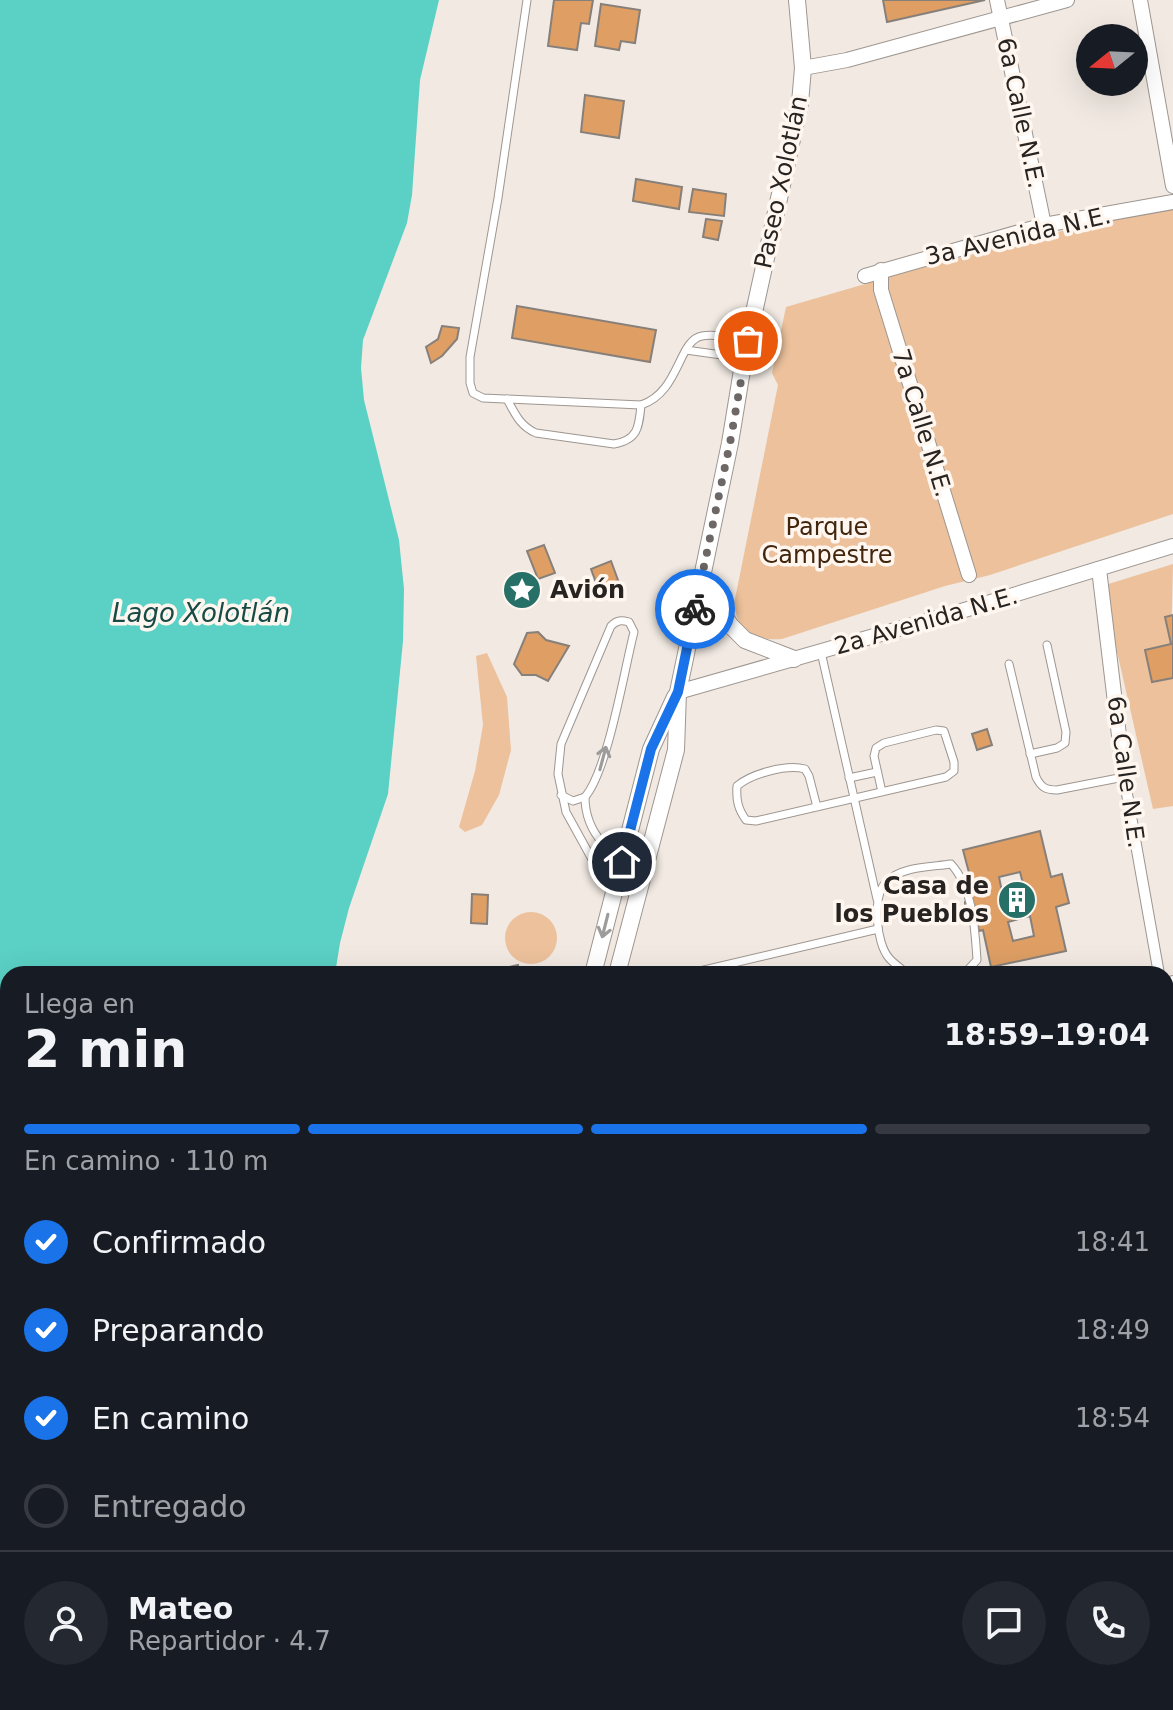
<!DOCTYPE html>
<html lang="es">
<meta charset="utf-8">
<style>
:root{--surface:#171b24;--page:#242831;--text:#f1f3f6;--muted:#9ea1a6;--line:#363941;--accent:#1a73e8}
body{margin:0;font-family:"DejaVu Sans",sans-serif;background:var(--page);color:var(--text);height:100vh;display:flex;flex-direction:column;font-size:30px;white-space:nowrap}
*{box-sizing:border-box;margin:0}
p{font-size:26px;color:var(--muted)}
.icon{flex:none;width:44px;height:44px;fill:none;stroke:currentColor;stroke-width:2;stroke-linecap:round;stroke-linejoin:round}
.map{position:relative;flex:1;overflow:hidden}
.panel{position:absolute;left:0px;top:966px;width:1174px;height:744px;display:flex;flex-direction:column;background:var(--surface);border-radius:24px 24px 0 0;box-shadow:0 8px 32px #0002}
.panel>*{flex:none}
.needle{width:52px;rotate:252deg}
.buttons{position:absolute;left:1076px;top:24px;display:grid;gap:16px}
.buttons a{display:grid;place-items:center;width:72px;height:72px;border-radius:50%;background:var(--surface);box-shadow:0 8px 32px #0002;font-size:40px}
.pin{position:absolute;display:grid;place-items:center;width:68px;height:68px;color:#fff;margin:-34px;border:4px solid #fff;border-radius:50%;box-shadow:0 2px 8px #0007}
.courier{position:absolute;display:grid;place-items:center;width:80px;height:80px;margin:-40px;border:6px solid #1a73e8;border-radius:50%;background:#fff;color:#222;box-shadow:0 2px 10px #0007}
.head em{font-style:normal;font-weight:700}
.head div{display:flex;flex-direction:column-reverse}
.head{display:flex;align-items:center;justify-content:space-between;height:136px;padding:0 24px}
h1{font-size:52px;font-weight:700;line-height:60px}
.bar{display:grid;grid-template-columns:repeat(4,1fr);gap:12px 8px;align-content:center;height:96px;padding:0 24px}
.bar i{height:10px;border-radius:6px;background:var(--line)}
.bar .selected{background:var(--accent)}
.bar p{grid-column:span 4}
.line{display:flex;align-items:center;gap:20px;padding:0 24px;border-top:2px solid var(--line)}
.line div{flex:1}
.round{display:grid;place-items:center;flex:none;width:84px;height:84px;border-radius:42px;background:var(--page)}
ol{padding:0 24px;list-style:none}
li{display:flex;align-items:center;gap:24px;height:88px}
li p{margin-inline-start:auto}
li .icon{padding:8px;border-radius:50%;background:var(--accent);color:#fff;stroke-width:4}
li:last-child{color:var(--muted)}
li i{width:44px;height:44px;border:4px solid var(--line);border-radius:50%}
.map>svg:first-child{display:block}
.green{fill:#ecc19c}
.water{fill:#5bd0c4}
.building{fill:#de9e64;stroke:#87807a;stroke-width:2;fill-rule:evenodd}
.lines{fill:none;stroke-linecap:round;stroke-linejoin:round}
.service-casing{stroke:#9e9690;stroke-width:9}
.pedestrian-casing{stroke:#9e9690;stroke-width:12}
.minor-casing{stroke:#9e9690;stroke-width:16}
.tertiary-casing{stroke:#9e9690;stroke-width:18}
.service{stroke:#fff;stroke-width:7}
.pedestrian{stroke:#fff;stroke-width:10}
.minor{stroke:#fff;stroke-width:14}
.tertiary{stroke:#fff;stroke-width:16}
.oneway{stroke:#9d9c9b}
.done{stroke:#6d6865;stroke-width:8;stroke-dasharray:0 14.4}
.route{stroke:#1a73e8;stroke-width:10}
.labels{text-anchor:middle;stroke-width:7;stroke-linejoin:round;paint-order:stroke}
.street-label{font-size:24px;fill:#262321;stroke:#fff6ef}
.park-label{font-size:24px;fill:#41260d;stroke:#fff6ef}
.poi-label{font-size:24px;font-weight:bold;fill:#262321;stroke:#fff6ef;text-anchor:start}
.water-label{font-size:26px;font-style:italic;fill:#174b46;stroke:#fff6ef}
</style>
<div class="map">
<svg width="1173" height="1710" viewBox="0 0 1173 1710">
<rect width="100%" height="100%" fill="#f1e9e2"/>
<g class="green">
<path d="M 1173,202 L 1173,514 L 990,575 L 945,586 L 782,639 C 752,641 739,634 734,604 L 778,385 L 772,373 L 786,307 L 913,270 Z"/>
<polygon points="1173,564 1171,644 1145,650 1152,682 1173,678 1173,806 1153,809 1102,586"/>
<polygon points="487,653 507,697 511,750 499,795 482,825 465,832 459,827 475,771 483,725 476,656"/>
<circle cx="531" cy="938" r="26"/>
<polygon points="1173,981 1173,1223 1166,1225 1166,983"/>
</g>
<polygon class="water" points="0,0 439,0 420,80 412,195 407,223 363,340 361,368 364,400 399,540 404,589 403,641 388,794 349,908 340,943 335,974 8,974 8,1702 123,1702 122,1710 0,1710"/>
<g class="building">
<polygon points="554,0 593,0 589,24 581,23 577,50 548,46"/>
<polygon points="883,0 985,0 887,22"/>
<polygon points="601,4 640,10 635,43 621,41 619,50 595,46"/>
<polygon points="585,95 624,101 619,138 581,132"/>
<polygon points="636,179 682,187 679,209 633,201"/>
<polygon points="693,189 726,194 724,216 689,212"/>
<polygon points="706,219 722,221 718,240 703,237"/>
<polygon points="517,306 656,330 650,362 512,338"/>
<polygon points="442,326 459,328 457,339 442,356 431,363 426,347 438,339"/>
<polygon points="544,545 555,573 538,579 527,551"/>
<polygon points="611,561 622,591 602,599 591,569"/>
<polygon points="1173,615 1173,678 1152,682 1145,650 1171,644 1165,617"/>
<polygon points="538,632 546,640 569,646 548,681 536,675 522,675 514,664 527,633"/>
<polygon points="987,729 992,745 977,750 972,734"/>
<path d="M 1040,831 L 1051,877 L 1062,874 L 1069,903 L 1056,907 L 1066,951 L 991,967 L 983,930 L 979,931 L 977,922 L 970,919 L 965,912 L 965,902 L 971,894 L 968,885 L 972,884 L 963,850 ZM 1020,872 L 1025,891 L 1003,897 L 999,877 ZM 1030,916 L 1034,936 L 1013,941 L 1008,922 Z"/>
<polygon points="472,894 488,895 487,924 471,923"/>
<polygon points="518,965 520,974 502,974 501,969"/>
<polygon points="1173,1284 1173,1319 1166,1320 1166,1286"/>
<polygon points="1173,1477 1173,1507 1166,1509 1166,1479"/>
<polygon points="1173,1516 1173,1540 1166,1541 1166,1517"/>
<polygon points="1028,1702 1045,1702 1046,1707 1030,1710"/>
<polygon points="1066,1702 1115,1702 1115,1705 1096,1710 1068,1710"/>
</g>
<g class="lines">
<defs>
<g id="service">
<path d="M 527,0 L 498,198 L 470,357 L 470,383 L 473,393 L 483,398 L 641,405 C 680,392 678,340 702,336 C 716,333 734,339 747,341"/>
<polyline points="686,350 743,358"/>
<path d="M 507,399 C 515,414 520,426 536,433 L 614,444 C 638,440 639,427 641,405"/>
<polyline points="821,652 877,899"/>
<path d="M 1009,664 L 1036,777 C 1041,787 1045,790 1057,790 L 1124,777"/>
<polyline points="1030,754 1057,748 1065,743 1066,732 1047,645"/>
<polyline points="849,778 877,772"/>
<polyline points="561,795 573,801 585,797"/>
<path d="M 817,807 L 809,776 L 805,769 C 786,764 751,774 737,786 C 736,800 738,809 746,820 L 756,821 L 946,777 L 954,771 L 954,762 L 944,731 L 936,730 L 884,743 L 876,748 L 874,756 L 882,792"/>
<path d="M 637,895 L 616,885 L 593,861 L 566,812 L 558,774 L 561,744 L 611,626 C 617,620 621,620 629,622 L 634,632 C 624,671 608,770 585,797 C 585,834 612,858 644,871"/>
<polyline points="687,974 878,929"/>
<path d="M 908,974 C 902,969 894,964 889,958 C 876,943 872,897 886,882 C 901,866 932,867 951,864 C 973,888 975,929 977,960 L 964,974"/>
</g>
<g id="pedestrian">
<polyline points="1124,777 1159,974"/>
<polyline points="1166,983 1173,981"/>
<polyline points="1166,1010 1173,1045"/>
</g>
<g id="minor">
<polyline points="997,0 1044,225"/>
<polyline points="1140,0 1173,186"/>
<polyline points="803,68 847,60 1067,0"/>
<polyline points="881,270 881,290 969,575"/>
<polyline points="865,276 1044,225 1173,202"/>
<polyline points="1099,569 1124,777"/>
<polyline points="678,692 958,612 1173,546"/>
<polyline points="1166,1557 1173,1556"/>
<polyline points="1166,1659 1173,1697"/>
</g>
<g id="tertiary">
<polyline points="701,582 731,626 745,640 794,659"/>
<polyline points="593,974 651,749 675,697"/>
<polyline points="617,974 676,750 678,692 730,443 744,358 800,103 803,68 797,0"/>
<polyline points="1166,1225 1173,1223"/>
<polyline points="1166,1248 1173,1246"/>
<polyline points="416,1710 418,1702"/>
</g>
</defs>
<use href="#service" class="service-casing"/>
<use href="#pedestrian" class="pedestrian-casing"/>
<use href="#minor" class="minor-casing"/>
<use href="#tertiary" class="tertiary-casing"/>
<use href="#service" class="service"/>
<use href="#pedestrian" class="pedestrian"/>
<use href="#minor" class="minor"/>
<use href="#tertiary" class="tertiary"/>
</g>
<defs><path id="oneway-shaft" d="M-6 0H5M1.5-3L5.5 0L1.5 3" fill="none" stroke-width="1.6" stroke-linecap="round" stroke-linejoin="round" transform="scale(2)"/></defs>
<g class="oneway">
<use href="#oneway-shaft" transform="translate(603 758) rotate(-75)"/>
<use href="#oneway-shaft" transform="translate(605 926) rotate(104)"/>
</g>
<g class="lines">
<polyline class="done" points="695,609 730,443 748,341"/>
<polyline class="route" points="622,862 651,749 678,692 695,609"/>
</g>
<defs>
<symbol id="sight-disc" viewBox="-11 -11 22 22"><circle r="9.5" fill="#277068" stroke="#fff6ef"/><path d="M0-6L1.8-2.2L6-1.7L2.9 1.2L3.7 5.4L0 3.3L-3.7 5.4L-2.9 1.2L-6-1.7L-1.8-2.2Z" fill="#fff"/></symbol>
<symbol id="building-disc" viewBox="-11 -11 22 22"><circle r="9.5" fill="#277068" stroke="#fff6ef"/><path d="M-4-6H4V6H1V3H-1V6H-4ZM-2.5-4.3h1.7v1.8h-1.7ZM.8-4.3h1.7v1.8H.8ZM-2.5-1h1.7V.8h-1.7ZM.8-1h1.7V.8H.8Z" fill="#fff"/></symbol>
</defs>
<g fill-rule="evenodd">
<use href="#sight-disc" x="500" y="568" width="44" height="44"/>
<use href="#building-disc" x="995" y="878" width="44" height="44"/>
</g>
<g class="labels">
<g class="street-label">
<text transform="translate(1021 113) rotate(78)" y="8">6a Calle N.E.</text>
<text transform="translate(781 182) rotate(-78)" y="8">Paseo Xolotlán</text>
<text transform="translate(1018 236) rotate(-13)" y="8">3a Avenida N.E.</text>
<text transform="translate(922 423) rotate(73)" y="8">7a Calle N.E.</text>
<text transform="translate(926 621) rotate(-16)" y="8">2a Avenida N.E.</text>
<text transform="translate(1126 772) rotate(82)" y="8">6a Calle N.E.</text>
</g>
<g class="park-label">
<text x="827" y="535">Parque<tspan x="827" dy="28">Campestre</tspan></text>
</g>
<g class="poi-label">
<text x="550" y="598">Avión</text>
<text x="989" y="894" text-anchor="end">Casa de<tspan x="989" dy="28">los Pueblos</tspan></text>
</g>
<g class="water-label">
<text x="201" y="622">Lago Xolotlán</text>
</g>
</g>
</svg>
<div class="buttons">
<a><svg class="needle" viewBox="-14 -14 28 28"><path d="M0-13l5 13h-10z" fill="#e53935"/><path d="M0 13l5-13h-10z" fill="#9ea1a6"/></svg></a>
</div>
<div class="pin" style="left:748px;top:341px;background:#ea580c"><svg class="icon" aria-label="bag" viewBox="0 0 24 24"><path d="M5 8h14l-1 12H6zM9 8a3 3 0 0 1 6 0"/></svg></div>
<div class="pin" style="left:622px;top:862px;background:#1f2937"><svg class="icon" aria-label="home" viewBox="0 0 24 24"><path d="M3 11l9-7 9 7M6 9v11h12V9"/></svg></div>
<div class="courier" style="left:695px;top:609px"><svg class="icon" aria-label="bike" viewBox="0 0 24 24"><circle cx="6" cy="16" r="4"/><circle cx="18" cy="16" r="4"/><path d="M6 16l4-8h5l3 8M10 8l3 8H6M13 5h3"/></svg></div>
<section class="panel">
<div class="head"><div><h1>2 min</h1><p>Llega en</p></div><em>18:59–19:04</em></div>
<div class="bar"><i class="selected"></i><i class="selected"></i><i class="selected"></i><i></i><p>En camino · 110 m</p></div>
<ol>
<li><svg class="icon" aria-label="check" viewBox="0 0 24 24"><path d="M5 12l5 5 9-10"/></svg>Confirmado<p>18:41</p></li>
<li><svg class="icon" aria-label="check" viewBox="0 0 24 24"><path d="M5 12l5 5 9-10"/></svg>Preparando<p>18:49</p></li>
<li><svg class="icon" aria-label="check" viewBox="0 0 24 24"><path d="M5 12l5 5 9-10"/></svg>En camino<p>18:54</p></li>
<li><i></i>Entregado</li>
</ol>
<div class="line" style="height:144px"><a class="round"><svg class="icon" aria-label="person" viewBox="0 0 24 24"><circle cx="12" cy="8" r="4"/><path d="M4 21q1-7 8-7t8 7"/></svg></a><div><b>Mateo</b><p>Repartidor · 4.7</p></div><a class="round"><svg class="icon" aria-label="chat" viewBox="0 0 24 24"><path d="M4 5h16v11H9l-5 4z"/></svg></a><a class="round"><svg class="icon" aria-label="phone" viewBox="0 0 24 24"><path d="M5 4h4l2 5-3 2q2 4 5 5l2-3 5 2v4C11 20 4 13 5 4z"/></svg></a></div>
</section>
</div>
